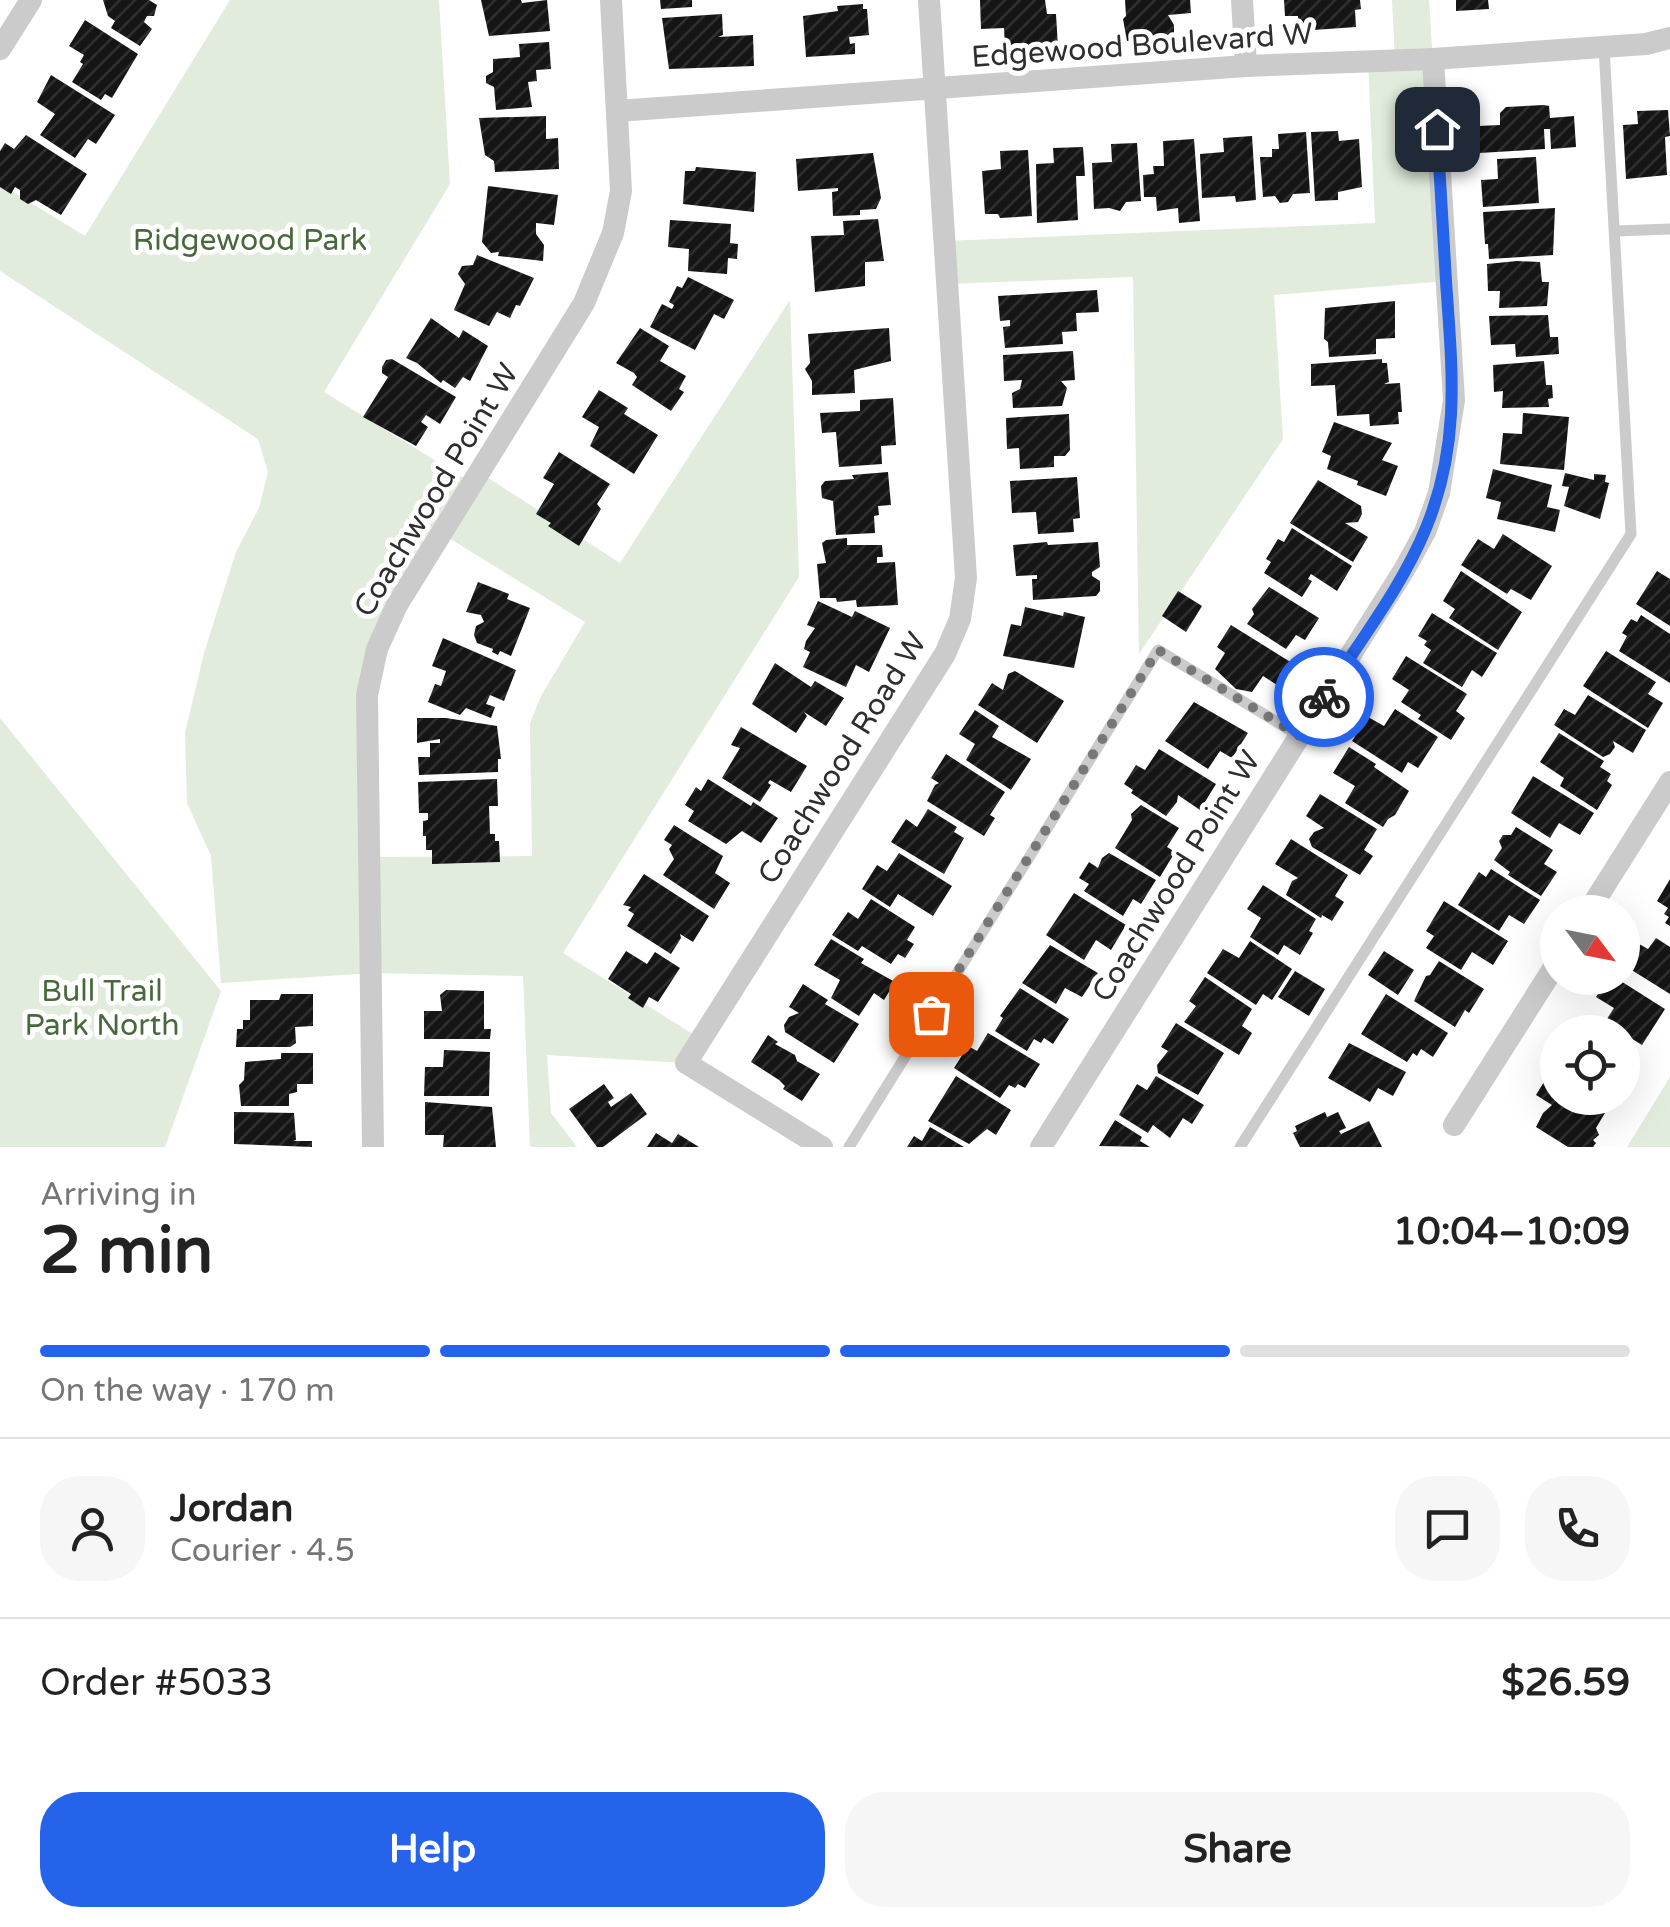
<!DOCTYPE html>
<meta charset="utf-8">
<style>
:root{--surface:#fff;--page:#f6f6f6;--text:#222;--muted:#767676;--line:#e0e0e0;--accent:#2563eb}
body{margin:0;font-family:"Varela Round",sans-serif;background:var(--page);color:var(--text);height:100vh;display:flex;flex-direction:column;font-size:38px;white-space:nowrap}
*{box-sizing:border-box;margin:0}
p{font-size:32px;color:var(--muted)}
.icon{flex:none;width:55px;height:55px;fill:none;stroke:currentColor;stroke-width:2;stroke-linecap:round;stroke-linejoin:round}
.map{position:relative;height:1147px;overflow:hidden}
.side{display:flex;flex-direction:column;background:var(--surface);flex:1}
.side>*{flex:none}
.needle{width:65px;rotate:122deg}
.buttons{position:absolute;left:1540px;top:895px;display:grid;gap:20px}
.buttons a{display:grid;place-items:center;width:100px;height:100px;border-radius:50%;background:var(--surface);box-shadow:0 10px 40px #0002;font-size:50px}
.pin{position:absolute;display:grid;place-items:center;width:85px;height:85px;color:#fff;margin:-42px;border-radius:20px;box-shadow:0 5px 15px #0006}
.courier{position:absolute;display:grid;place-items:center;width:100px;height:100px;margin:-50px;border:8px solid #2563eb;border-radius:50%;background:#fff;color:#222;box-shadow:0 2px 12px #0007}
.overview em{font-style:normal;font-weight:700}
.overview div{display:flex;flex-direction:column-reverse}
.overview{display:flex;align-items:center;justify-content:space-between;height:170px;padding:0 40px}
h1{font-size:65px;font-weight:700;line-height:75px}
.bar{display:grid;grid-template-columns:repeat(4,1fr);gap:15px 10px;align-content:center;height:120px;padding:0 40px}
.bar i{height:12px;border-radius:8px;background:var(--line)}
.bar .current{background:var(--accent)}
.bar p{grid-column:span 4}
.line{display:flex;align-items:center;gap:25px;padding:0 40px;border-top:2px solid var(--line)}
.line div{flex:1}
.round{display:grid;place-items:center;flex:none;width:105px;height:105px;border-radius:40px;background:var(--page)}
.button{display:flex;gap:20px;margin-top:auto;padding:20px 40px}
.button a{flex:1;height:115px;border-radius:40px;background:var(--accent);color:#fff;font-size:40px;font-weight:700;line-height:115px;text-align:center}
.button a+a{background:var(--page);color:var(--text)}
.map>svg:first-child{display:block}
.green{fill:#e1ecdc;fill-rule:evenodd}
.building{fill:url(#building-hatch)}
.lines{fill:none;stroke-linecap:round;stroke-linejoin:round}
.lane{stroke:#cbcbcb;stroke-width:11}
.street{stroke:#cbcbcb;stroke-width:22}
.done{stroke:#777;stroke-width:10;stroke-dasharray:0 18}
.route{stroke:#2563eb;stroke-width:12}
.labels{text-anchor:middle;stroke-width:10;stroke-linejoin:round;paint-order:stroke}
.street-label{font-size:30px;fill:#2e2e2e;stroke:#fff}
.park-label{font-size:30px;fill:#48693c;stroke:#fff}
</style>
<div class="map">
<svg width="1670" height="1147" viewBox="0 0 1670 1147">
<defs>
<pattern id="building-hatch" width="6" height="6" patternUnits="userSpaceOnUse" patternTransform="scale(2.5)"><rect width="6" height="6" fill="#151515"/><path d="M-1 1l2-2M0 6l6-6M5 7l2-2" fill="none" stroke="#2f2f2f"/></pattern>
</defs>
<rect width="100%" height="100%" fill="#fff"/>
<g class="green">
<path d="M 230,0 L 439,0 L 450,184 L 324,392 L 472,483 L 479,472 L 620,563 L 790,300 L 799,577 L 563,953 L 701,1039 L 686,1063 L 547,1055 L 551,1113 L 577,1147 L 530,1147 L 523,976 L 373,973 L 221,983 L 211,856 L 187,803 L 185,733 L 204,653 L 236,552 L 259,508 L 268,472 L 258,439 L 0,271 L 0,184 L 85,236 ZM 441,533 L 585,622 L 541,696 L 530,723 L 532,856 L 370,857 L 377,649 Z"/>
<polygon points="1392,0 1429,0 1447,281 1274,295 1283,439 1139,654 1133,277 948,284 944,241 1375,223 1368,59 1395,59"/>
<polygon points="0,718 221,991 165,1147 0,1147"/>
<polygon points="1670,1077 1670,1147 1627,1147"/>
</g>
<g class="building">
<polygon points="103,0 149,0 157,5 154,16 147,16 144,22 152,29 140,46 111,28 115,21 108,16"/>
<polygon points="481,0 521,0 522,3 547,0 550,31 489,36"/>
<polygon points="660,0 692,0 692,7 661,9"/>
<polygon points="980,0 1045,0 1047,14 1056,14 1058,47 1005,49 1004,28 981,29"/>
<polygon points="1125,0 1190,0 1191,13 1168,15 1174,25 1174,33 1169,39 1127,41 1123,19 1126,16"/>
<polygon points="1284,0 1360,0 1361,9 1355,10 1356,27 1299,31 1298,16 1285,16"/>
<polygon points="1456,0 1488,0 1489,9 1456,11"/>
<polygon points="863,4 863,9 867,9 869,35 849,37 850,44 855,43 855,54 806,57 803,16 838,11 837,6"/>
<polygon points="722,14 723,35 718,37 753,35 754,66 669,69 662,18"/>
<polygon points="85,20 138,54 112,98 105,94 101,100 72,82 83,64 80,62 84,55 69,46"/>
<polygon points="549,42 551,69 536,70 537,81 528,82 532,107 496,110 494,87 486,83 486,76 493,72 493,59 520,57 519,44"/>
<polygon points="51,75 115,115 96,144 88,139 75,158 40,135 55,114 37,102"/>
<polygon points="1544,105 1549,106 1550,118 1574,116 1576,147 1551,149 1550,129 1544,129 1545,149 1479,153 1478,126 1500,125 1500,113 1506,107"/>
<polygon points="1668,110 1670,136 1665,137 1667,175 1626,179 1623,125 1638,124 1637,111"/>
<polygon points="546,116 546,139 558,138 559,169 495,172 494,161 485,155 479,118"/>
<polygon points="1338,131 1339,141 1359,139 1362,187 1338,192 1338,200 1315,201 1311,132"/>
<polygon points="1306,132 1310,193 1293,194 1288,202 1280,203 1275,196 1263,197 1260,157 1272,157 1272,149 1279,149 1278,134"/>
<polygon points="26,135 87,174 61,215 36,200 28,204 20,199 20,190 15,187 11,194 0,187 0,151 5,143 14,149"/>
<polygon points="1252,136 1256,200 1236,202 1235,196 1202,198 1200,154 1224,152 1223,138"/>
<polygon points="1194,139 1200,221 1179,223 1178,208 1157,211 1156,197 1144,197 1143,175 1154,174 1153,166 1164,166 1163,141"/>
<polygon points="1137,143 1141,201 1126,202 1120,211 1109,208 1094,209 1092,163 1112,162 1111,144"/>
<polygon points="1083,147 1085,176 1076,176 1078,220 1037,223 1036,164 1054,163 1053,148"/>
<polygon points="1028,150 1032,216 1000,218 998,214 985,214 982,171 1001,169 1000,151"/>
<polygon points="873,153 881,198 876,209 860,210 860,215 833,216 832,192 838,191 838,188 798,191 796,159"/>
<polygon points="1536,157 1539,203 1483,207 1481,180 1498,179 1497,159"/>
<polygon points="696,167 756,172 754,212 683,204 685,171 695,171"/>
<polygon points="488,186 558,195 554,225 536,223 536,234 544,245 543,261 498,256 499,252 491,253 482,242"/>
<polygon points="1555,208 1553,255 1489,259 1488,244 1485,244 1483,212"/>
<polygon points="878,219 884,261 865,262 865,286 815,292 811,236 844,235 843,221"/>
<polygon points="670,220 731,224 730,243 738,244 737,259 728,258 727,274 688,271 689,249 668,247"/>
<polygon points="477,255 534,278 520,306 516,305 510,318 497,312 489,326 454,310 465,284 458,274 462,266 473,265"/>
<polygon points="1517,261 1540,262 1542,282 1549,282 1547,306 1499,308 1500,291 1488,291 1487,264"/>
<polygon points="688,277 734,300 724,319 714,314 695,350 650,327 662,304 672,309 674,305 669,302 677,286 682,288"/>
<polygon points="1097,290 1099,312 1076,313 1077,331 1062,332 1063,344 1005,348 1003,327 1010,326 1010,320 1000,321 998,296"/>
<polygon points="1395,301 1395,338 1376,339 1376,354 1329,357 1328,342 1324,339 1325,308"/>
<polygon points="1548,315 1550,337 1558,337 1559,354 1516,357 1515,344 1491,345 1489,316"/>
<polygon points="431,318 459,338 463,330 488,346 470,381 463,377 455,388 443,380 441,383 417,363 406,358"/>
<polygon points="640,328 669,346 660,361 686,376 679,389 684,392 671,411 632,385 637,377 634,373 616,363"/>
<polygon points="889,328 891,361 854,370 855,393 812,395 812,381 805,369 810,363 808,334"/>
<polygon points="1073,351 1075,380 1061,381 1067,388 1062,406 1013,408 1012,393 1020,389 1022,380 1004,381 1003,355"/>
<polygon points="392,359 456,397 440,424 426,415 421,422 428,427 416,446 363,417 388,377 382,373 382,367 386,360"/>
<polygon points="1382,359 1382,363 1387,363 1389,382 1384,384 1400,383 1402,412 1398,412 1399,424 1370,426 1369,414 1337,416 1335,385 1311,386 1311,364"/>
<polygon points="1544,361 1546,385 1552,385 1553,398 1548,399 1549,407 1502,408 1503,391 1494,392 1493,365"/>
<polygon points="599,390 628,408 624,414 658,435 634,474 590,446 599,427 582,417"/>
<polygon points="893,398 896,445 881,446 882,464 839,467 836,432 822,433 820,413 860,411 860,400"/>
<polygon points="1523,413 1569,417 1564,470 1500,464 1503,433 1522,434"/>
<polygon points="1069,414 1070,450 1065,456 1054,456 1054,467 1020,469 1019,448 1007,449 1006,418"/>
<polygon points="1334,422 1392,443 1382,460 1398,466 1386,496 1357,485 1358,481 1327,469 1331,456 1322,452"/>
<polygon points="559,452 610,484 597,504 601,509 579,546 548,526 551,523 536,514 554,484 543,478"/>
<polygon points="1493,469 1552,485 1547,507 1560,510 1555,532 1497,519 1501,502 1486,498"/>
<polygon points="888,472 891,505 878,506 879,515 874,516 875,533 836,535 833,501 822,498 821,486 825,481 854,479 852,475"/>
<polygon points="1565,473 1594,480 1594,474 1606,475 1605,482 1609,483 1600,519 1564,506 1569,487 1562,486"/>
<polygon points="1077,477 1080,518 1073,519 1074,532 1038,534 1036,512 1012,513 1010,481"/>
<polygon points="1318,480 1361,506 1362,514 1358,522 1345,523 1368,537 1353,562 1290,523"/>
<polygon points="1292,528 1352,566 1337,591 1311,574 1308,579 1312,581 1302,597 1264,573 1271,562 1266,559 1278,539 1284,542"/>
<polygon points="1503,534 1552,566 1531,600 1511,589 1507,594 1461,565 1478,539 1494,549"/>
<polygon points="847,538 847,545 882,545 883,557 877,557 877,563 895,562 898,605 857,607 856,600 837,602 836,598 820,598 817,564 826,563 822,543 826,540"/>
<polygon points="1047,542 1048,545 1098,542 1100,567 1092,572 1092,576 1100,581 1100,591 1096,596 1033,600 1032,579 1037,579 1037,575 1016,576 1013,545"/>
<polygon points="1461,571 1522,612 1498,650 1449,618 1455,609 1443,601"/>
<polygon points="1657,571 1670,579 1670,626 1636,604"/>
<polygon points="478,582 509,594 507,599 530,608 511,656 500,651 498,655 492,652 493,649 477,643 474,635 476,626 484,622 481,615 466,612"/>
<polygon points="1269,587 1319,618 1305,640 1296,635 1286,649 1247,624 1254,614 1252,609"/>
<polygon points="1178,591 1202,606 1186,632 1162,616"/>
<polygon points="818,601 852,617 855,611 890,628 869,672 856,665 846,687 803,667 810,652 804,649 806,641 815,628 807,625"/>
<polygon points="1025,607 1063,616 1064,612 1085,617 1074,668 1003,656 1011,624 1021,626"/>
<polygon points="1432,613 1497,653 1482,677 1472,670 1462,687 1423,663 1431,650 1424,645 1427,641 1418,636"/>
<polygon points="1641,615 1670,634 1670,683 1619,651 1627,636 1622,633 1631,619 1637,622"/>
<polygon points="1231,625 1292,663 1277,685 1263,676 1252,692 1236,689 1215,669 1225,653 1217,647"/>
<polygon points="443,638 516,670 504,701 490,695 486,704 495,707 491,718 466,708 460,715 428,702 435,684 441,686 446,671 432,666"/>
<polygon points="1606,651 1656,682 1648,694 1663,703 1648,728 1583,686"/>
<polygon points="1406,656 1467,694 1456,711 1465,718 1451,740 1418,719 1421,715 1401,702 1409,690 1392,679"/>
<polygon points="775,663 811,687 815,681 844,698 826,726 804,712 807,716 796,733 752,704"/>
<polygon points="1015,671 1064,701 1037,743 978,705 992,683 1003,690 1008,674"/>
<polygon points="1588,695 1646,730 1633,753 1613,741 1615,747 1610,754 1603,757 1554,725 1564,709 1575,715"/>
<polygon points="1194,702 1248,733 1232,758 1220,751 1208,769 1165,741"/>
<polygon points="1395,709 1438,737 1418,768 1408,762 1402,773 1352,741 1368,717 1384,726"/>
<polygon points="975,710 999,726 992,737 1031,759 1011,790 966,760 975,744 959,734"/>
<polygon points="417,718 446,718 497,726 501,759 498,759 498,772 419,775 418,757 430,757 430,743 440,743 440,739 417,743"/>
<polygon points="741,727 807,766 791,792 770,780 768,783 771,785 760,802 722,778 740,748 731,745"/>
<polygon points="1559,733 1604,761 1600,767 1611,774 1607,781 1612,785 1597,810 1560,786 1564,778 1540,762"/>
<polygon points="1349,747 1376,764 1374,767 1409,791 1395,815 1388,819 1383,827 1345,803 1355,786 1333,773"/>
<polygon points="1159,749 1216,784 1200,810 1178,795 1177,802 1166,816 1131,793 1133,790 1124,784 1136,765 1145,770"/>
<polygon points="946,754 1005,792 990,815 995,818 984,836 927,801 935,785 939,783 931,778"/>
<polygon points="1533,776 1594,813 1580,835 1559,823 1550,838 1511,813"/>
<polygon points="497,779 498,806 489,806 490,834 495,834 495,841 499,841 500,862 432,864 432,850 426,850 426,836 423,836 423,821 428,820 428,813 419,813 418,782"/>
<polygon points="708,779 751,806 753,802 778,818 761,843 742,831 726,844 688,821 694,811 685,805 696,787 701,791"/>
<polygon points="1320,794 1377,829 1364,850 1373,856 1360,875 1312,847 1309,839 1314,832 1324,828 1306,816"/>
<polygon points="1141,805 1179,828 1167,847 1175,852 1160,877 1115,848 1132,820 1131,814"/>
<polygon points="928,809 957,827 954,832 964,838 944,874 891,842 906,819 917,827"/>
<polygon points="674,825 723,856 715,873 730,883 714,909 663,875 674,859 669,849 672,845 664,840"/>
<polygon points="1516,827 1553,850 1544,864 1557,872 1541,896 1508,875 1510,872 1494,860 1502,848 1499,841 1503,835 1511,835"/>
<polygon points="1291,839 1348,875 1335,896 1344,902 1332,921 1322,915 1321,918 1286,895 1292,881 1298,878 1275,864"/>
<polygon points="899,853 952,886 933,916 898,894 890,907 862,889 877,865 887,871"/>
<polygon points="1109,853 1156,880 1141,904 1133,899 1123,916 1084,891 1089,884 1079,878 1089,862 1098,868 1102,858"/>
<polygon points="1491,869 1540,900 1524,924 1509,915 1499,931 1458,905 1479,872 1486,877"/>
<polygon points="644,874 709,916 693,942 680,934 681,938 671,954 627,926 634,914 628,910 631,907 623,905"/>
<polygon points="1670,879 1670,926 1665,923 1669,917 1664,914 1668,908 1657,901"/>
<polygon points="1263,885 1316,919 1309,931 1313,933 1300,955 1284,945 1278,955 1250,937 1261,918 1247,909"/>
<polygon points="1074,893 1126,925 1111,950 1096,940 1084,960 1046,935"/>
<polygon points="871,899 915,927 907,940 914,944 905,958 898,954 891,964 862,946 858,951 832,935 848,912 858,919"/>
<polygon points="1444,901 1508,941 1493,965 1472,952 1461,970 1426,948 1434,936 1426,931"/>
<polygon points="1656,938 1670,947 1670,994 1622,964 1622,955 1632,940 1648,949"/>
<polygon points="831,939 864,959 861,963 895,982 884,1000 874,993 859,1016 831,998 840,980 814,965"/>
<polygon points="1250,941 1292,969 1272,1000 1263,994 1256,1005 1207,973 1223,949 1239,958"/>
<polygon points="1050,945 1098,973 1082,997 1065,988 1056,1004 1022,983"/>
<polygon points="626,951 647,964 655,952 680,968 658,1002 649,997 643,1008 628,998 631,994 608,979"/>
<polygon points="1384,951 1414,970 1398,995 1368,975"/>
<polygon points="1439,961 1484,989 1469,1013 1465,1010 1455,1027 1414,1001 1426,976 1430,975"/>
<polygon points="1295,971 1325,989 1309,1016 1278,997"/>
<polygon points="1205,977 1252,1009 1242,1026 1252,1033 1239,1055 1184,1022 1196,1006 1189,1001"/>
<polygon points="1608,978 1616,978 1665,1009 1642,1045 1605,1022 1614,1008 1596,997"/>
<polygon points="803,984 828,1000 825,1004 859,1024 834,1063 785,1032 784,1025 789,1017 799,1013 789,1007"/>
<polygon points="1020,988 1069,1019 1053,1044 1044,1038 1041,1043 1034,1039 1027,1051 995,1031 1003,1018 1000,1016"/>
<polygon points="446,990 484,991 484,1029 491,1029 490,1039 424,1039 424,1011 442,1011 440,995"/>
<polygon points="281,994 313,994 313,1026 295,1027 296,1043 290,1047 236,1047 237,1029 243,1029 243,1020 250,1020 250,1000 279,1000"/>
<polygon points="1386,994 1448,1033 1433,1057 1421,1049 1417,1056 1413,1053 1407,1062 1361,1034"/>
<polygon points="1176,1023 1224,1053 1198,1095 1158,1073 1157,1065 1168,1051 1161,1047"/>
<polygon points="988,1033 1040,1064 1025,1088 1018,1084 1015,1088 1009,1085 1000,1098 954,1068 968,1046 977,1051"/>
<polygon points="768,1035 778,1042 775,1044 795,1055 797,1061 820,1074 802,1101 783,1089 785,1086 779,1080 751,1062"/>
<polygon points="1349,1043 1406,1072 1393,1096 1378,1088 1370,1102 1328,1078"/>
<polygon points="444,1050 490,1052 489,1096 424,1096 425,1067 443,1067"/>
<polygon points="281,1053 313,1053 313,1084 297,1084 297,1092 289,1094 289,1106 241,1106 239,1085 244,1080 245,1062 281,1059"/>
<polygon points="1550,1072 1558,1077 1558,1098 1581,1098 1605,1113 1596,1128 1599,1135 1593,1140 1596,1143 1593,1147 1568,1147 1536,1127 1543,1113 1552,1105 1536,1095"/>
<polygon points="956,1076 1011,1110 996,1135 987,1129 969,1144 928,1121"/>
<polygon points="1156,1076 1204,1105 1192,1124 1183,1118 1170,1138 1153,1125 1148,1133 1119,1115 1137,1084 1147,1090"/>
<polygon points="604,1084 614,1098 608,1102 611,1107 631,1093 647,1114 603,1147 597,1147 569,1109"/>
<polygon points="425,1102 492,1107 496,1147 443,1147 444,1135 425,1135"/>
<polygon points="234,1112 294,1113 296,1140 293,1141 312,1141 312,1147 234,1144"/>
<polygon points="1325,1112 1327,1117 1338,1112 1346,1128 1339,1131 1341,1134 1369,1121 1382,1147 1300,1147 1293,1133 1297,1131 1295,1126"/>
<polygon points="1115,1120 1142,1137 1140,1141 1150,1147 1099,1146"/>
<polygon points="930,1127 964,1147 907,1147 914,1136 922,1141"/>
<polygon points="656,1133 672,1143 678,1134 699,1147 647,1147"/>
</g>
<g class="lines">
<g class="lane">
<polyline points="1616,231 1670,229"/>
<polyline points="849,1147 1158,650 1300,736"/>
<polyline points="1240,1147 1631,534 1604,47"/>
</g>
<g class="street">
<polyline points="1242,0 1246,66"/>
<polyline points="0,49 31,0"/>
<polyline points="617,111 1246,66 1433,59 1646,44 1670,38"/>
<polyline points="1588,912 1670,782"/>
<polyline points="1454,1125 1558,961"/>
<polyline points="373,1147 367,695 377,649 397,605 584,303 613,233 621,191 611,0"/>
<polyline points="822,1147 686,1063 945,654 960,619 966,578 929,0"/>
<polyline points="1041,1147 1404,570 1425,532 1439,493 1454,400 1433,59"/>
</g>
</g>
<g class="lines">
<polyline class="done" points="931,1014 1158,650 1300,736 1324,697"/>
<path class="route" d="M 1324,697 C 1359,642 1402,587 1426,528 C 1461,443 1452,369 1446,281 C 1443,230 1440,179 1437,129"/>
</g>
<g class="labels">
<g class="street-label">
<text transform="translate(1142 45) rotate(-4)" y="10">Edgewood Boulevard W</text>
<text transform="translate(436 490) rotate(-59)" y="10">Coachwood Point W</text>
<text transform="translate(842 758) rotate(-58)" y="10">Coachwood Road W</text>
<text transform="translate(1176 876) rotate(-58)" y="10">Coachwood Point W</text>
</g>
<g class="park-label">
<text x="250" y="250">Ridgewood Park</text>
<text x="102" y="1001">Bull Trail<tspan x="102" dy="34">Park North</tspan></text>
</g>
</g>
</svg>
<div class="buttons">
<a><svg class="needle" viewBox="-14 -14 28 28"><path d="M0-13l5 13h-10z" fill="#e53935"/><path d="M0 13l5-13h-10z" fill="#767676"/></svg></a>
<a><svg class="icon" aria-label="locate" viewBox="0 0 24 24"><circle cx="12" cy="12" r="6"/><path d="M12 2v4M12 18v4M2 12h4M18 12h4"/></svg></a>
</div>
<div class="pin" style="left:931px;top:1014px;background:#ea580c"><svg class="icon" aria-label="bag" viewBox="0 0 24 24"><path d="M5 8h14l-1 12H6zM9 8a3 3 0 0 1 6 0"/></svg></div>
<div class="pin" style="left:1437px;top:129px;background:#1f2937"><svg class="icon" aria-label="home" viewBox="0 0 24 24"><path d="M3 11l9-7 9 7M6 9v11h12V9"/></svg></div>
<div class="courier" style="left:1324px;top:697px"><svg class="icon" aria-label="bike" viewBox="0 0 24 24"><circle cx="6" cy="16" r="4"/><circle cx="18" cy="16" r="4"/><path d="M6 16l4-8h5l3 8M10 8l3 8H6M13 5h3"/></svg></div>
</div>
<section class="side">
<div class="overview"><div><h1>2 min</h1><p>Arriving in</p></div><em>10:04–10:09</em></div>
<div class="bar"><i class="current"></i><i class="current"></i><i class="current"></i><i></i><p>On the way · 170 m</p></div>
<div class="line" style="height:180px"><a class="round"><svg class="icon" aria-label="person" viewBox="0 0 24 24"><circle cx="12" cy="8" r="4"/><path d="M4 21q1-7 8-7t8 7"/></svg></a><div><b>Jordan</b><p>Courier · 4.5</p></div><a class="round"><svg class="icon" aria-label="chat" viewBox="0 0 24 24"><path d="M4 5h16v11H9l-5 4z"/></svg></a><a class="round"><svg class="icon" aria-label="phone" viewBox="0 0 24 24"><path d="M5 4h4l2 5-3 2q2 4 5 5l2-3 5 2v4C11 20 4 13 5 4z"/></svg></a></div>
<div class="line" style="height:130px"><div>Order #5033</div><b>$26.59</b></div>
<div class="button"><a>Help</a><a>Share</a></div>
</section>
